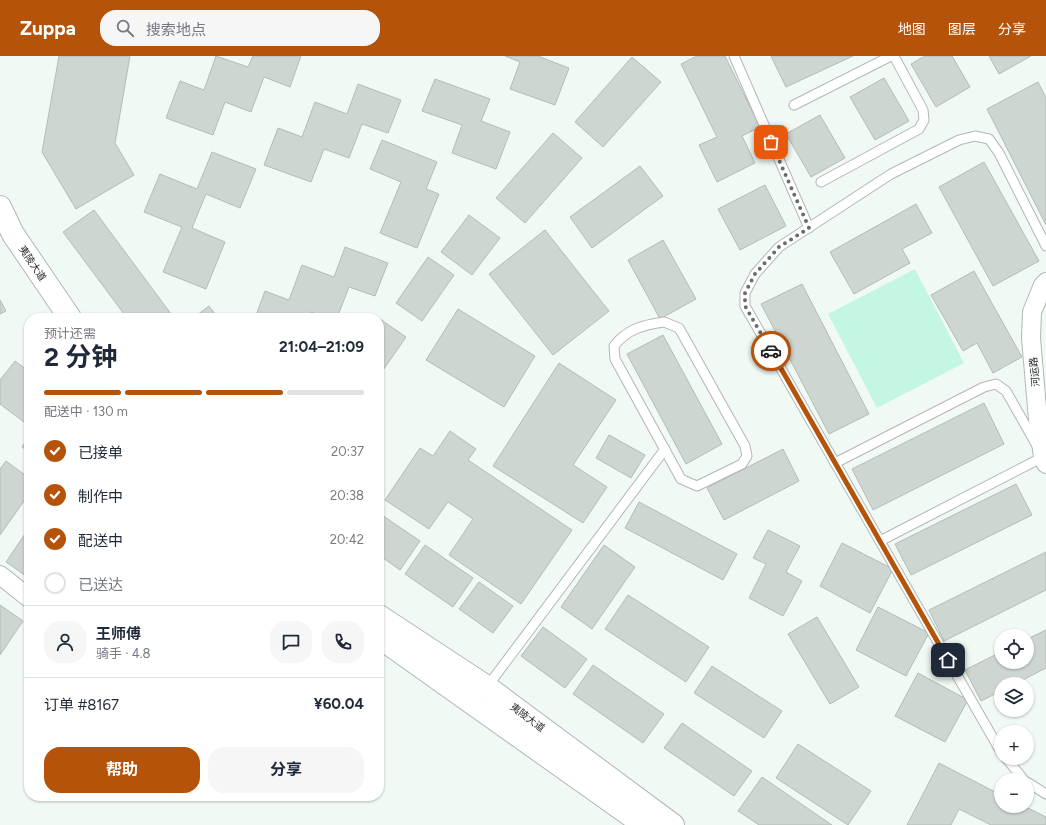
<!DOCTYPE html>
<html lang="zh">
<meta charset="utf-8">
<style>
:root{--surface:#fff;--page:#f6f6f7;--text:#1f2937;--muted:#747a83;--line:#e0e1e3;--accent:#b45309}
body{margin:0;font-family:Figtree,"Noto Sans SC",sans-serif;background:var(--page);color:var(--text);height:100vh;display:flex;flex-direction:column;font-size:15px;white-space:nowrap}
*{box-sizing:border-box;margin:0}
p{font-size:13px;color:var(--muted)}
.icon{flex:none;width:22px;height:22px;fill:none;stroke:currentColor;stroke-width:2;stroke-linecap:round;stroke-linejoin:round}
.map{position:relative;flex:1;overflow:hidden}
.drawer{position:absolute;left:24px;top:257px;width:360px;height:488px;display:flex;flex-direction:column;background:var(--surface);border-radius:16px;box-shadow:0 1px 3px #0004}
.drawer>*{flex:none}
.controls{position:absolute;left:994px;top:573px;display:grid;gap:8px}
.controls a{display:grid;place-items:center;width:40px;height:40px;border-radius:50%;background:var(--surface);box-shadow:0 1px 3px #0004;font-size:20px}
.pin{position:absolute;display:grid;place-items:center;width:34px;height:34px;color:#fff;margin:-17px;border-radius:8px;box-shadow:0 2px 6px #0006}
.courier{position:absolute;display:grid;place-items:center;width:40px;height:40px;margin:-20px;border:3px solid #b45309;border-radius:50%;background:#fff;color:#222;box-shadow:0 1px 5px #0007}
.head em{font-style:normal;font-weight:700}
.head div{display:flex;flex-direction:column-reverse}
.head{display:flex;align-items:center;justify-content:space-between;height:68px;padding:0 20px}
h1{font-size:26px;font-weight:700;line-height:30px}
.bar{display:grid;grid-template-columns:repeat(4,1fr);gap:6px 4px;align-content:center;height:48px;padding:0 20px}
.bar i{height:5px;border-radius:3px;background:var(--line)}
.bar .selected{background:var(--accent)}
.bar p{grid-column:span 4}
.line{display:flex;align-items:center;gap:10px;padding:0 20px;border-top:1px solid var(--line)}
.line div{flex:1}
.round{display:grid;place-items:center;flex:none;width:42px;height:42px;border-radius:16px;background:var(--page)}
ol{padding:0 20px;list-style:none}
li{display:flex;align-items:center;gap:12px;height:44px}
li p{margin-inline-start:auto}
li .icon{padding:4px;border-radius:50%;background:var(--accent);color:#fff;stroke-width:4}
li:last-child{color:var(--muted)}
li i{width:22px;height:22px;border:2px solid var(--line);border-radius:50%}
.primary-button{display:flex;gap:8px;margin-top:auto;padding:8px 20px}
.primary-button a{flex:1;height:46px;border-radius:16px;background:var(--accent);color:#fff;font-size:16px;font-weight:700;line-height:46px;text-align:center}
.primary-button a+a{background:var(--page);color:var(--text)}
header{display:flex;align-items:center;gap:24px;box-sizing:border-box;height:56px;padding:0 20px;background:var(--accent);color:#fff}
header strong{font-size:19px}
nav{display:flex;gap:22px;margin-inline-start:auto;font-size:14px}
.search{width:280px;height:36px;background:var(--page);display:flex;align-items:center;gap:10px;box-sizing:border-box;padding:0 14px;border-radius:16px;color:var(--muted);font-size:15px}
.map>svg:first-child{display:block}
.green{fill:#c3f7e2}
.building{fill:#ced6d2;stroke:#b4bcb8}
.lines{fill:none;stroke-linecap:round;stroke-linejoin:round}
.lane-casing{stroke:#b0b8b5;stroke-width:11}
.street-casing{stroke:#b0b8b5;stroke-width:20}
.secondary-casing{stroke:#b0b8b5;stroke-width:24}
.lane{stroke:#fff;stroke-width:9}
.street{stroke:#fff;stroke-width:18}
.secondary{stroke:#fff;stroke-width:22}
.done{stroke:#686d6b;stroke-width:4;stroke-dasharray:0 7.2}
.route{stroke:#b45309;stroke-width:5}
.labels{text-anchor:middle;stroke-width:3;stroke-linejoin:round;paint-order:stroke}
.street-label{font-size:10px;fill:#1e2120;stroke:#fff}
</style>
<header>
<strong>Zuppa</strong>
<div class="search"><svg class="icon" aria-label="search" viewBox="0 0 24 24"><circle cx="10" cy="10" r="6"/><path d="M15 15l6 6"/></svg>搜索地点</div>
<nav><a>地图</a><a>图层</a><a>分享</a></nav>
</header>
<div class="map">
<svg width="1046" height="769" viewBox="0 0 1046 769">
<rect width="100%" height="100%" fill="#f1f9f5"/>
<polygon class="green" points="915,213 964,307 877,352 828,258"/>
<g class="building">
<polygon points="59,0 130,0 115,87 134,119 76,153 42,96"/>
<polygon points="216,0 248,11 253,0 301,0 290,31 264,21 251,56 225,46 213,79 166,62 180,25 204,34"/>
<polygon points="505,0 540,0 540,1 569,12 555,49 510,33 520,6"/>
<polygon points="697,0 725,0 760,71 742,80 755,107 717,126 699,89 717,81 681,8"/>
<polygon points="771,0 853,0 786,31"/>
<polygon points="925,0 952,0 970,31 936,51 911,8"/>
<polygon points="989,0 1031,0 999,18"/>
<polygon points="632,1 661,26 603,91 575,66"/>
<polygon points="884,22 909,65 875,84 850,41"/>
<polygon points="435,23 490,43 481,65 510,76 496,113 452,97 462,69 422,55"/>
<polygon points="1038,26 1046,42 1046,169 987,53"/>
<polygon points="358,28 401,44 388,77 362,68 349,102 324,93 311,126 264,109 278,72 302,81 315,46 347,58"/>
<polygon points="820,59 845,102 811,121 786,78"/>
<polygon points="553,77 582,102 525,167 496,142"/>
<polygon points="382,84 437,106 426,133 439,138 417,192 380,177 401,126 370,113"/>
<polygon points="212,96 256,113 240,152 206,138 192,172 225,186 206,233 163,216 182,171 144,156 160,118 197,133"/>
<polygon points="984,106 1039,205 993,230 939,131"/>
<polygon points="640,110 663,140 592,192 570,161"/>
<polygon points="765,129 786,170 740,194 718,153"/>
<polygon points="916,148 932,177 902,193 910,207 854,238 830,196"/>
<polygon points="94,154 174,262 127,262 63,176"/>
<polygon points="469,159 500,182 472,219 441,196"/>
<polygon points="545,174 609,255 553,299 489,218"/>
<polygon points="663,184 696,243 660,263 628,204"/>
<polygon points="345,191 388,207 375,240 349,231 337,262 327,262 311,256 308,262 255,262 265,235 289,244 302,209 334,221"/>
<polygon points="428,201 454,219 422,265 396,247"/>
<polygon points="974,215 1022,301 993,317 977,287 963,295 931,239"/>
<polygon points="802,228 869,358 829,378 761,248"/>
<polygon points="0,244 6,255 0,258"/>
<polygon points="209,250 218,262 193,262"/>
<polygon points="458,253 535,300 504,351 426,304"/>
<polygon points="380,263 406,281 379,320 379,264"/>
<polygon points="663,279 722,388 686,408 627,298"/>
<polygon points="15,305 29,315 29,367 28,369 0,348 0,324"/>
<polygon points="559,307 616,344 573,409 607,431 583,467 493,410"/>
<polygon points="984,347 1004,388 873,454 852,413"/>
<polygon points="450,375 476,393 468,404 572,474 521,548 449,499 473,463 448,446 429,473 385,444 420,392 433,400"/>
<polygon points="609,379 645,399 631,422 596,402"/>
<polygon points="29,381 29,396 22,391"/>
<polygon points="783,393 799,425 724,464 707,432"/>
<polygon points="6,405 29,422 29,438 0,479 0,413"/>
<polygon points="1016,428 1032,459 911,519 895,488"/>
<polygon points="639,446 737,498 723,524 625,472"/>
<polygon points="379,457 420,485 400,514 379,499"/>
<polygon points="29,472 29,522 6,506"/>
<polygon points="768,474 800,490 786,516 802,525 783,560 749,542 766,508 753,502"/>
<polygon points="842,487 893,513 870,557 820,530"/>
<polygon points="425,489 473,522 453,551 405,518"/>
<polygon points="604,489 635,511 592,573 561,551"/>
<polygon points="1046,496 1046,534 944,585 929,554"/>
<polygon points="479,526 513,550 493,577 459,553"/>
<polygon points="628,539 709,591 686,626 605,573"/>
<polygon points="0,549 23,565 0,599"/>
<polygon points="878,551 929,577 906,620 856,594"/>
<polygon points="817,561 859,631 830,648 788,578"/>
<polygon points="543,571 587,603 565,632 521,600"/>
<polygon points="1046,574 1046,612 1015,628 1001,628 1001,635 981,645 965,614 1001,596 1001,606 1027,606 1027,583"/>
<polygon points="593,609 664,658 643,687 573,638"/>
<polygon points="712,610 782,655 764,682 694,637"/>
<polygon points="918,617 968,644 945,686 895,660"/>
<polygon points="682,667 752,715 734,740 664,692"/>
<polygon points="798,688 871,735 848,769 776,722"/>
<polygon points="939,707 1001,739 1001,750 1024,750 1046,761 1046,769 991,769 959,753 951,769 907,769"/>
<polygon points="762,721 832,769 759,769 738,755"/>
</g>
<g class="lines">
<defs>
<g id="lane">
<polyline points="734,0 809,172"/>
<polyline points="794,49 891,0"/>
<polyline points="821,126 919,73 924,64 923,54 894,0"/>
<path d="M 664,266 L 679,272 L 745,390 L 747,400 L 742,408 L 697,430 L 681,423 L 615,303 L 614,290 C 627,273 643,269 664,266 Z"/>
<polyline points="835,407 984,331 996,328 1006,335 1036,388"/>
<polyline points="880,485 1043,401 1043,399"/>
<polyline points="487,631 665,393"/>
<polyline points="1001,696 745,250 745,237 755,218 779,191 891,118 959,84 975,80 989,83 999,97 1046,190"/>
<polyline points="1006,702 1024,724"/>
<polyline points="1027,726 1046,738"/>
</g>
<g id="street">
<polyline points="1046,226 1043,229 1032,256 1031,282 1038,364 1043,401 1046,408"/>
<polyline points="0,519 29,542"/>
</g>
<g id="secondary">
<polyline points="0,151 13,178 70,262"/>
<polyline points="379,560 487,631 673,769"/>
<polyline points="379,581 644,769"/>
</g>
</defs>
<use href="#lane" class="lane-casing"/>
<use href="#street" class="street-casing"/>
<use href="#secondary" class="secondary-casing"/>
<use href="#lane" class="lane"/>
<use href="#street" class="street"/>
<use href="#secondary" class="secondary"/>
</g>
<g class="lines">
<polyline class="done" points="771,295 745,250 745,237 755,218 779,191 809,172 771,86"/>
<polyline class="route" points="771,295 948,604"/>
</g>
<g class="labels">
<g class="street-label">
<text transform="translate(33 207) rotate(56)" y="4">夷陵大道</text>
<text transform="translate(1034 316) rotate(-95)" y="4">河运路</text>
<text transform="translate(528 661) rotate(37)" y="4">夷陵大道</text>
</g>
</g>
</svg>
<div class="controls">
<a><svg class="icon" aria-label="locate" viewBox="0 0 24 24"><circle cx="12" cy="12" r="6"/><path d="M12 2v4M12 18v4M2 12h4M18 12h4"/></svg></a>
<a><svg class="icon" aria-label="layers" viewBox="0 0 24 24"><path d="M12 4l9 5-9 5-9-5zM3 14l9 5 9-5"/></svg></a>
<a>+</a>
<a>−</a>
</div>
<div class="pin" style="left:771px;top:86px;background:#ea580c"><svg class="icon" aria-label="bag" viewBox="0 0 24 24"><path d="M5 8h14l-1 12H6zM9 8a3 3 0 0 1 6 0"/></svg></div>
<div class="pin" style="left:948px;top:604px;background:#1f2937"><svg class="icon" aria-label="home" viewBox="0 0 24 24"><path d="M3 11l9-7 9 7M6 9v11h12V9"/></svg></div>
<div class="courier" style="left:771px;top:295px"><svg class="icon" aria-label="car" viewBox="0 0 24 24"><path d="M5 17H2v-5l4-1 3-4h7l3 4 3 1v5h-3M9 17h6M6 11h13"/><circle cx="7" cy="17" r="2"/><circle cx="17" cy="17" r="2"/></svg></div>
<section class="drawer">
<div class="head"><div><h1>2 分钟</h1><p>预计还需</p></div><em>21:04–21:09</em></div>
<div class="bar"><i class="selected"></i><i class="selected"></i><i class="selected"></i><i></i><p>配送中 · 130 m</p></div>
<ol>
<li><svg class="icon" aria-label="check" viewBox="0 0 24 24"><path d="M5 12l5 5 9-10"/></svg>已接单<p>20:37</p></li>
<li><svg class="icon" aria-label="check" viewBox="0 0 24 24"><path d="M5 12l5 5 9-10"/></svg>制作中<p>20:38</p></li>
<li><svg class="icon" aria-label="check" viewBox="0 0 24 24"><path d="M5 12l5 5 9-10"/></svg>配送中<p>20:42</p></li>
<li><i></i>已送达</li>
</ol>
<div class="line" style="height:72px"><a class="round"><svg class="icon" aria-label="person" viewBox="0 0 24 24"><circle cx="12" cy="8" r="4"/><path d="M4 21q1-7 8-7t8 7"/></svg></a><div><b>王师傅</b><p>骑手 · 4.8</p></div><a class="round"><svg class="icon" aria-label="chat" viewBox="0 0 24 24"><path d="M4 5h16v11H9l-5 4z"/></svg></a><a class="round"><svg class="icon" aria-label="phone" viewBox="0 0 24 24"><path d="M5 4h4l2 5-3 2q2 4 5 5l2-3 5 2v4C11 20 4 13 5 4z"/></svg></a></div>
<div class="line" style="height:52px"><div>订单 #8167</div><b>¥60.04</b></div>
<div class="primary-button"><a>帮助</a><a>分享</a></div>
</section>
</div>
